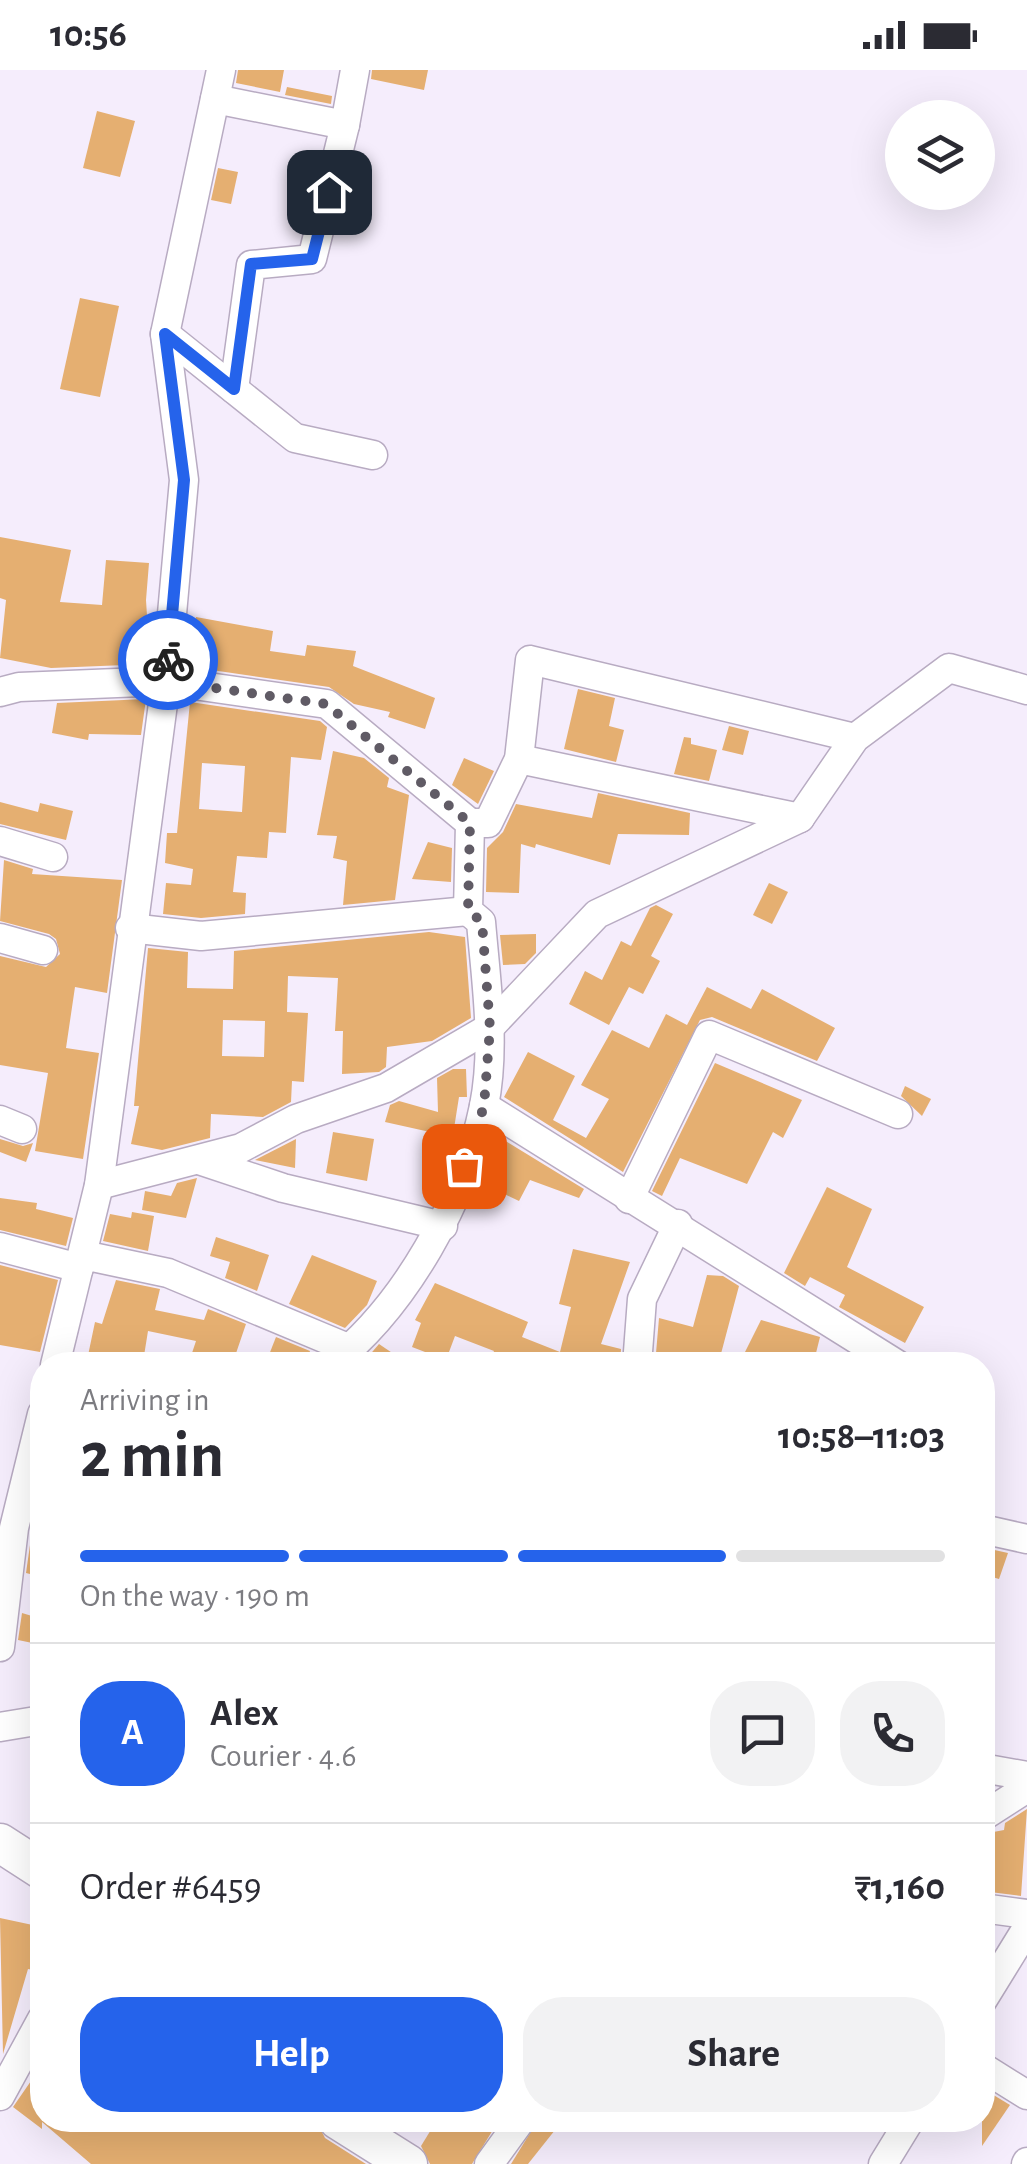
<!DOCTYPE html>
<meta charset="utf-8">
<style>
:root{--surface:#fff;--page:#f2f2f3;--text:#2b2b33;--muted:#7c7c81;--line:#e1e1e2;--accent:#2563eb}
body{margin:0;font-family:"Alegreya Sans",sans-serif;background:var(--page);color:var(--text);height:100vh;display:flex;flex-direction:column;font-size:38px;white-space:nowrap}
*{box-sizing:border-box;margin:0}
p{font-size:32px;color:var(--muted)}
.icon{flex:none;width:55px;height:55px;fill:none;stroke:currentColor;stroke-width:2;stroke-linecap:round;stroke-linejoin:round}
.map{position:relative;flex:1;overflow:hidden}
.sheet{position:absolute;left:30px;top:1282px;width:965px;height:780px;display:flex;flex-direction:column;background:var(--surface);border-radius:40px;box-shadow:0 10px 40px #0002}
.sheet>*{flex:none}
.controls{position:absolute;left:885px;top:30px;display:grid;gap:20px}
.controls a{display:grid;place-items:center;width:110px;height:110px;border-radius:50%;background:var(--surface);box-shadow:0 10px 40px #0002;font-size:50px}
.pin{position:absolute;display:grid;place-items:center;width:85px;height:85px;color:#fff;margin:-42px;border-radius:20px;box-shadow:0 5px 15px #0006}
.courier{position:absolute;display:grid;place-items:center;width:100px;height:100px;margin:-50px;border:8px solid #2563eb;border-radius:50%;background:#fff;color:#222;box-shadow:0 2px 12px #0007}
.summary em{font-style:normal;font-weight:600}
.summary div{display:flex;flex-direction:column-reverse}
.summary{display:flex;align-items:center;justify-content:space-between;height:170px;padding:0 50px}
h1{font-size:65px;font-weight:600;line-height:75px}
.bar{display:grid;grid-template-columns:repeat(4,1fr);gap:15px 10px;align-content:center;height:120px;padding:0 50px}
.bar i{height:12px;border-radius:8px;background:var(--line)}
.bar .on{background:var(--accent)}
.bar p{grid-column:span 4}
.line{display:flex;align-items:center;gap:25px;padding:0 50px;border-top:2px solid var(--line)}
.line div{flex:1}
.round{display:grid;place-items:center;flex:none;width:105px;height:105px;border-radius:40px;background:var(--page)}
.action{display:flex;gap:20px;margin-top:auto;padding:20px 50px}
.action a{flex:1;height:115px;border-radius:40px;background:var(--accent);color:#fff;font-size:40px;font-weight:600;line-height:115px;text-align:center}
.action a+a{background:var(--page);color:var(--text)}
.status{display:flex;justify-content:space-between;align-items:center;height:70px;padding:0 50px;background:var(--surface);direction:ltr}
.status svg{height:28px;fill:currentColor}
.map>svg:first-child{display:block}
.building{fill:#e5af71;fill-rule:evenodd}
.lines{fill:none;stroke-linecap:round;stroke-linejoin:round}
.minor-casing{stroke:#b8abc2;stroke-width:31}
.secondary-casing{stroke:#b8abc2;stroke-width:41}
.minor{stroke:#fff;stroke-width:28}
.secondary{stroke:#fff;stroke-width:38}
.done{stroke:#605b65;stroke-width:10;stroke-dasharray:0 18}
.route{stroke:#2563eb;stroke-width:12}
</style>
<div class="status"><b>10:56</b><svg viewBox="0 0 49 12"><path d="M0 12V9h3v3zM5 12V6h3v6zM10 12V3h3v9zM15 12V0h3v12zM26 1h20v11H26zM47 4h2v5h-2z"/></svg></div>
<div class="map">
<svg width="1027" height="2094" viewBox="0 0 1027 2094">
<rect width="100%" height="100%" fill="#f5edfc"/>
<g class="building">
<polygon points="238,0 284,0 280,22 236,13"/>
<polygon points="372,0 428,0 424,20 371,9"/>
<polygon points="287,17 332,26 331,34 285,25"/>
<polygon points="97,41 135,51 120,107 83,98"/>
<polygon points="218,98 238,102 231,134 211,130"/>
<polygon points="80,228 119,236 100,327 60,319"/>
<polygon points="0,467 71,480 60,532 102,535 106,490 149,493 146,530 150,594 51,598 0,588 6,530 0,528"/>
<polygon points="196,547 273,561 270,581 305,586 307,575 356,581 353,596 435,628 425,659 388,647 390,642 354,634 329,617 191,597"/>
<polygon points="578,619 615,628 609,656 624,660 616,692 564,679"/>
<polygon points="146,629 141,665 89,664 88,670 52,663 57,633"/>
<path d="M 190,632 L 320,651 L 327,657 L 321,690 L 291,687 L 286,763 L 269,762 L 267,788 L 237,786 L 233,822 L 246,823 L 245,844 L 201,848 L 163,844 L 166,813 L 191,815 L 193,799 L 165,793 L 167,763 L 177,763 ZM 202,693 L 245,696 L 242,742 L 199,739 Z"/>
<polygon points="729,656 749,661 743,685 722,680"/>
<polygon points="684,667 691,668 691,674 717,680 709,711 674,704"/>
<polygon points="333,681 364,688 389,708 387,717 409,725 395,830 343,835 347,791 333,788 337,766 317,765"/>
<polygon points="464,688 494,701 478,734 452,715"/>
<polygon points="598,723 690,743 689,765 618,764 610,795 536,774 535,778 521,774 519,823 486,822 487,778 503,762 516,734 592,748"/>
<polygon points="0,732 38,742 40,733 73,741 66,770 0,754"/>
<polygon points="428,772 452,778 451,812 412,809"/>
<polygon points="4,790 33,799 32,804 122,810 107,923 75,917 66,978 99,983 83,1089 35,1081 48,1003 0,995 0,886 46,897 60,884 56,869 49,864 0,851"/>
<polygon points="769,813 788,822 772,854 753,845"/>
<polygon points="656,835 673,844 651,886 660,891 643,924 629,917 609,955 569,934 585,901 602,910 621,871 631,876 650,838"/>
<path d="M 429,862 L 465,867 L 471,948 L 432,971 L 387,977 L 386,997 L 379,1002 L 342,1004 L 343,961 L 335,961 L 338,908 L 288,906 L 287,942 L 308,943 L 304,1012 L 292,1011 L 291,1032 L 263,1047 L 211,1044 L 210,1068 L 162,1080 L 131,1074 L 139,1036 L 134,1036 L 148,878 L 188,882 L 187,918 L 233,919 L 234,881 ZM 223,950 L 265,951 L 264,987 L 222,986 Z"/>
<polygon points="536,864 536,883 525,894 503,895 500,865"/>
<polygon points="707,917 751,939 762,919 835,958 817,991 712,947 700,950 623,1102 504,1027 528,982 575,1006 553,1050 586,1068 609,1029 581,1015 612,960 649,978 666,944 687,955"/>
<polygon points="715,993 802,1030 783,1068 773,1062 747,1114 680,1088 662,1126 652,1121"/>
<polygon points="453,999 466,999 467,1027 459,1027 449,1090 440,1089 439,1064 385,1052 390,1035 399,1031 438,1042 437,1008"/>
<polygon points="905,1016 931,1029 922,1046 901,1026"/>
<polygon points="333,1062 374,1069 367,1111 326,1103"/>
<polygon points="0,1069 23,1076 33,1073 26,1092 0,1082"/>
<polygon points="296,1069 295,1098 255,1090"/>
<polygon points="504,1070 584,1119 579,1128 530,1110 519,1131 485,1115"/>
<polygon points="197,1108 186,1148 142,1140 145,1121 171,1126 177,1113"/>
<polygon points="827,1117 872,1139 847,1197 924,1237 905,1273 839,1237 845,1225 810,1207 805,1216 784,1203"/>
<polygon points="0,1128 37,1133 36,1139 73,1148 66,1176 0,1160"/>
<polygon points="132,1142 154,1146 148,1181 103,1171 110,1144 131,1148"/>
<polygon points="216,1167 269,1185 257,1221 225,1208 230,1192 210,1186"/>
<polygon points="573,1179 630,1192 601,1274 621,1279 620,1295 488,1295 494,1281 455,1266 446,1290 412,1277 421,1253 415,1250 435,1213 528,1252 522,1267 560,1282 571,1237 559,1234"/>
<polygon points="312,1185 377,1211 367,1235 345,1258 289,1234"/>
<polygon points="0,1195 58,1210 40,1282 0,1275"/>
<polygon points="707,1205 723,1206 739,1216 718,1295 655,1295 659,1248 693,1257"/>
<polygon points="116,1210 160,1219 155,1240 204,1250 208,1239 246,1254 232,1295 188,1295 196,1271 148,1261 143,1292 125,1289 124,1295 86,1295 95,1252 102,1254"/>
<polygon points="761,1250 820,1267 813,1295 745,1282"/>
<polygon points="276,1267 310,1281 305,1295 265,1295"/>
<polygon points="379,1274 410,1295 361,1295"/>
<polygon points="33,1454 42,1456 42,1507 26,1503"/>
<polygon points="990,1479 1008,1483 999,1509 982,1504"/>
<polygon points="22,1543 42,1549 42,1575 18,1570"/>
<polygon points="1027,1739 1021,1826 982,1821 988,1763 1004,1760 1005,1753"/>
<polygon points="0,1848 42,1857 40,1901 28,1899 3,1984"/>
<polygon points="42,1995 42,2050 316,2050 325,2068 366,2094 91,2094 42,2052 42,2059 13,2037"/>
<polygon points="982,2018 1010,2035 982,2076"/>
<polygon points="437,2050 499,2050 472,2094 430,2094 421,2076"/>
<polygon points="538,2050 563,2050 528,2094 511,2094"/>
</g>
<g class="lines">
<defs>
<g id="minor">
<polyline points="215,29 345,55 312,189 251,195 234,319"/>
<polyline points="345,55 355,0"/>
<polyline points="165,264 295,368 373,385"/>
<path d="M 0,622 L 19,617 L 166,611 L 327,634 L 470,753 L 468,841 L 481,852 C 486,912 496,976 484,1036 C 465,1129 405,1237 330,1295"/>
<polyline points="519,689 800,748"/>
<polyline points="470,753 488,753 519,689 530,590 855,668"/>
<polyline points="0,771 53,787"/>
<polyline points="130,858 201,866 468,841"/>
<polyline points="0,868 43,880"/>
<polyline points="484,1036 898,1295"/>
<polyline points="0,1050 22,1059"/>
<polyline points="199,1090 283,1118 443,1156"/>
<polyline points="99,1115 241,1078 296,1049 386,1018 489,958 597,844 800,748 855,668 949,598 1027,620"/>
<polyline points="629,1129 709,965 898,1044"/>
<polyline points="0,1177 79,1198"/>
<polyline points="83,1185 168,1203 350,1279"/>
<polyline points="55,1295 99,1115 166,611 184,410 165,264 221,0"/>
<polyline points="637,1295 642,1229 678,1154"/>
<polyline points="982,1459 1027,1469"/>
<polyline points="0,1577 14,1458 42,1344"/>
<polyline points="0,1657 42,1650"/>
<polyline points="982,1698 1027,1706"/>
<polyline points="982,1747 1027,1718"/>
<polyline points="982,1838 1027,1844"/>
<polyline points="982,1931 1027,1858"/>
<polyline points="982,1997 1027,2025"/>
<polyline points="0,2026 42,1949"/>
<polyline points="489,2094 521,2050"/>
<polyline points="883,2094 910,2050"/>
<polyline points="1026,2094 1027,2092"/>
</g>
<g id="secondary">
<polyline points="0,1773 42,1800"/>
<polyline points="338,2050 408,2094"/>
</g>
</defs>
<use href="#minor" class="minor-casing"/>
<use href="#secondary" class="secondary-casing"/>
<use href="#minor" class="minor"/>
<use href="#secondary" class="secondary"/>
</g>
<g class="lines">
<polyline class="done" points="168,590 166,611 326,634 470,753 468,840 482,852 490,958 484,1036 464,1096"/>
<polyline class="route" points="168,590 184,410 165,264 234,319 251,194 312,189 329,122"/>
</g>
</svg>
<div class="controls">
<a><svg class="icon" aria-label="layers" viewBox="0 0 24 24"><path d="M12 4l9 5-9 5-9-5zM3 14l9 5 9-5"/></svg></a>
</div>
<div class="pin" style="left:464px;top:1096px;background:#ea580c"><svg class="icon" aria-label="bag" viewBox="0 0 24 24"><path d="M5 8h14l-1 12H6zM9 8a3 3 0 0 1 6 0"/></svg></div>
<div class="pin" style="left:329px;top:122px;background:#1f2937"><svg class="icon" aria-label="home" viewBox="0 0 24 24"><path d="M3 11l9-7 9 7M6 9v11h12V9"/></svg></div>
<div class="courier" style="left:168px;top:590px"><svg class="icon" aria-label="bike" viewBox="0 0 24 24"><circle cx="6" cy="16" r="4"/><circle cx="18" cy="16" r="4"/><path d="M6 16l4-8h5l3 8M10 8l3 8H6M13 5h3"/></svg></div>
<section class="sheet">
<div class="summary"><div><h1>2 min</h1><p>Arriving in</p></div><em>10:58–11:03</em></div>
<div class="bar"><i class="on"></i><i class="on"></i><i class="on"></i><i></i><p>On the way · 190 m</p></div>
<div class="line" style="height:180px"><b class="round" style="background:var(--accent);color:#fff">A</b><div><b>Alex</b><p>Courier · 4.6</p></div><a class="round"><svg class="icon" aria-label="chat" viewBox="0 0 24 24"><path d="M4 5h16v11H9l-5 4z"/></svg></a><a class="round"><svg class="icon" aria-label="phone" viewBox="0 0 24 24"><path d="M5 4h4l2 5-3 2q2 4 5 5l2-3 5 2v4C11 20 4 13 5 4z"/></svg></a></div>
<div class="line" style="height:130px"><div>Order #6459</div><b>₹1,160</b></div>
<div class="action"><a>Help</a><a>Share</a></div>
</section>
</div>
